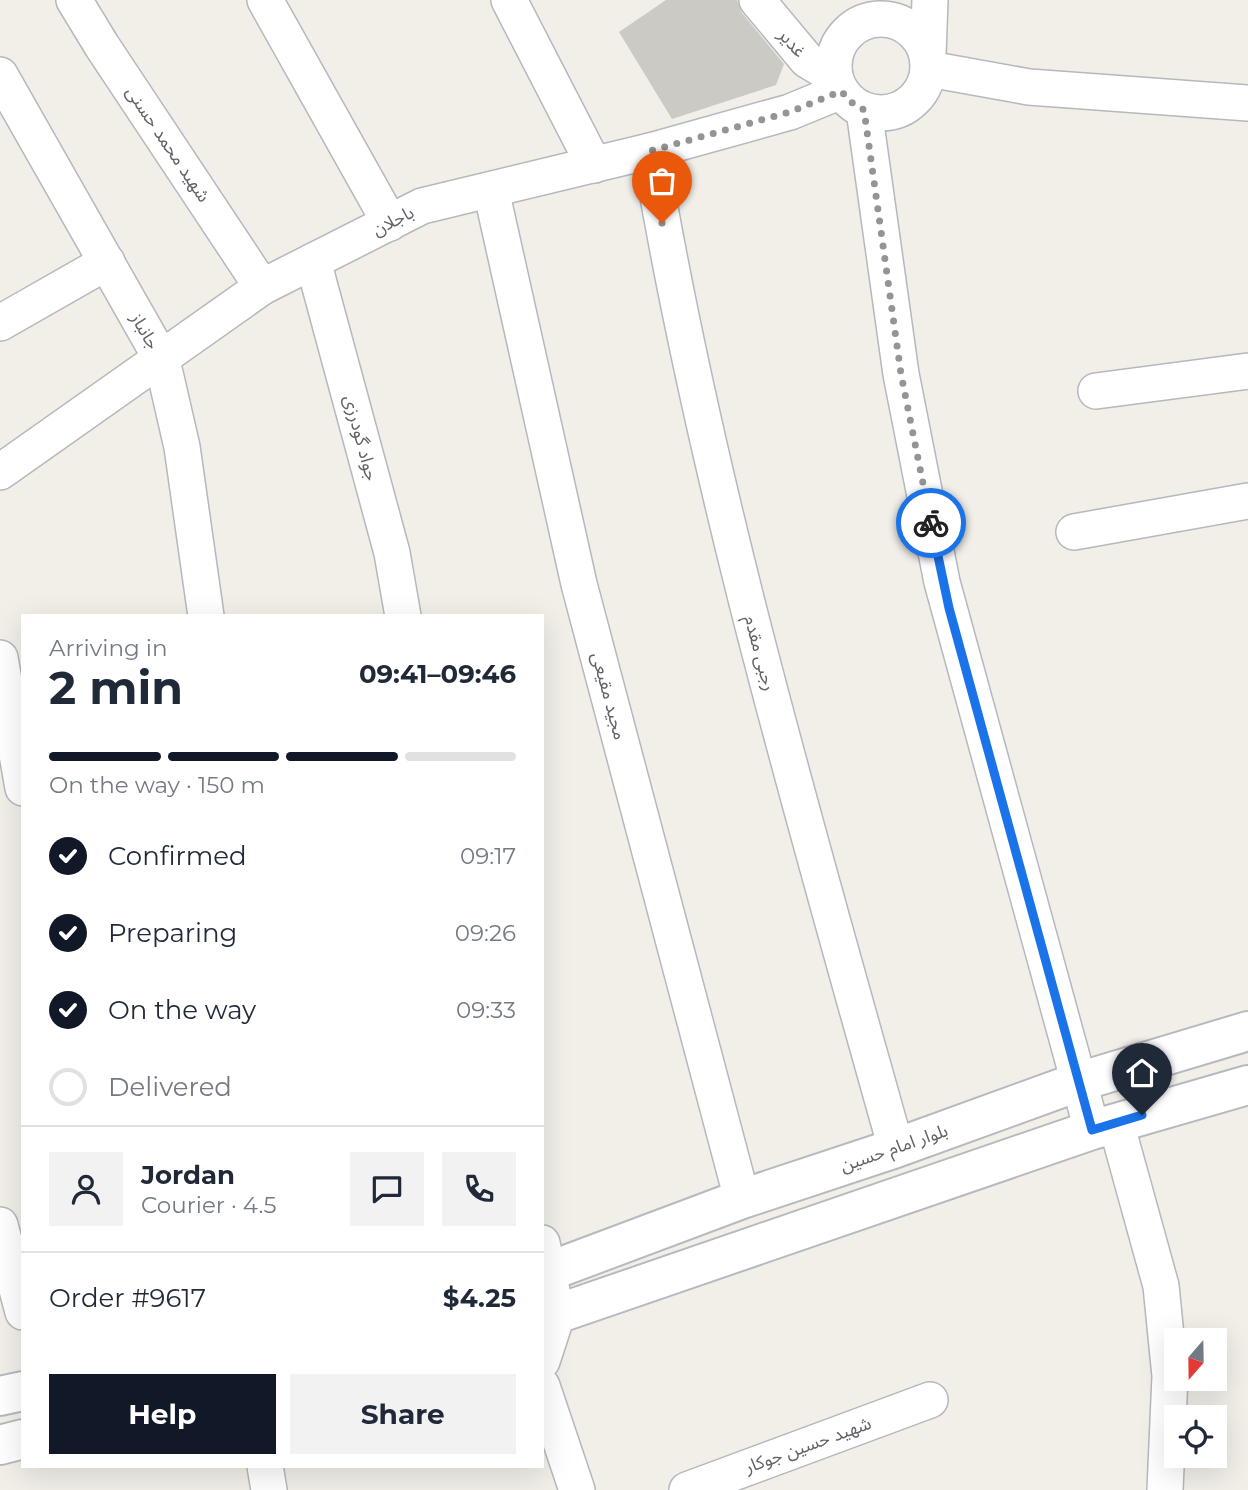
<!DOCTYPE html>
<meta charset="utf-8">
<style>
:root{--surface:#fff;--page:#f2f2f3;--text:#1f2937;--muted:#747a83;--line:#e0e1e3;--accent:#111827}
body{margin:0;font-family:Montserrat,"Noto Sans Arabic",sans-serif;background:var(--page);color:var(--text);height:100vh;display:flex;flex-direction:column;font-size:26px;white-space:nowrap}
*{box-sizing:border-box;margin:0}
p{font-size:23px;color:var(--muted)}
.icon{flex:none;width:38px;height:38px;fill:none;stroke:currentColor;stroke-width:2;stroke-linecap:round;stroke-linejoin:round}
.map{position:relative;flex:1;overflow:hidden}
.details{position:absolute;left:21px;top:614px;width:523px;height:854px;display:flex;flex-direction:column;background:var(--surface);border-radius:0px;box-shadow:0 7px 28px #0002}
.details>*{flex:none}
.needle{width:46px;rotate:200deg}
.fabs{position:absolute;left:1164px;top:1328px;display:grid;gap:14px}
.fabs a{display:grid;place-items:center;width:63px;height:63px;border-radius:0px;background:var(--surface);box-shadow:0 7px 28px #0002;font-size:35px}
.pin{position:absolute;display:grid;place-items:center;width:60px;height:60px;color:#fff;margin:-72px -30px;border-radius:50% 50% 50% 0;rotate:-45deg;box-shadow:0 0 7px #0007}
.pin .icon{rotate:45deg}
.courier{position:absolute;display:grid;place-items:center;width:70px;height:70px;margin:-35px;border:5px solid #1a73e8;border-radius:50%;background:#fff;color:#222;box-shadow:0 2px 9px #0007}
.summary em{font-style:normal;font-weight:700}
.summary div{display:flex;flex-direction:column-reverse}
.summary{display:flex;align-items:center;justify-content:space-between;height:119px;padding:0 28px}
h1{font-size:46px;font-weight:700;line-height:52px}
.bar{display:grid;grid-template-columns:repeat(4,1fr);gap:10px 7px;align-content:center;height:84px;padding:0 28px}
.bar i{height:9px;border-radius:5px;background:var(--line)}
.bar .current{background:var(--accent)}
.bar p{grid-column:span 4}
.line{display:flex;align-items:center;gap:18px;padding:0 28px;border-top:2px solid var(--line)}
.line div{flex:1}
.round{display:grid;place-items:center;flex:none;width:74px;height:74px;border-radius:0px;background:var(--page)}
ol{padding:0 28px;list-style:none}
li{display:flex;align-items:center;gap:21px;height:77px}
li p{margin-inline-start:auto}
li .icon{padding:7px;border-radius:50%;background:var(--accent);color:#fff;stroke-width:4}
li:last-child{color:var(--muted)}
li i{width:38px;height:38px;border:4px solid var(--line);border-radius:50%}
.action{display:flex;gap:14px;margin-top:auto;padding:14px 28px}
.action a{flex:1;height:80px;border-radius:0px;background:var(--accent);color:#fff;font-size:28px;font-weight:700;line-height:80px;text-align:center}
.action a+a{background:var(--page);color:var(--text)}
.map>svg:first-child{display:block}
.building{fill:#cccac5}
.lines{fill:none;stroke-linecap:round;stroke-linejoin:round}
.street-casing{stroke:#b5b8bc;stroke-width:38}
.secondary-casing{stroke:#b6babf;stroke-width:42}
.street{stroke:#fff;stroke-width:35}
.secondary{stroke:#fff;stroke-width:38}
.done{stroke:#929495;stroke-width:7;stroke-dasharray:0 12.6}
.route{stroke:#1a73e8;stroke-width:9}
.labels{text-anchor:middle;stroke-width:7;stroke-linejoin:round;paint-order:stroke}
.street-label{font-size:18px;fill:#5f6368;stroke:#fff}
</style>
<div class="map">
<svg width="1248" height="1490" viewBox="0 0 1248 1490">
<rect width="100%" height="100%" fill="#f1efe8"/>
<polygon class="building" points="666,0 737,0 742,13 784,64 776,85 672,119 619,32"/>
<g class="lines">
<defs>
<g id="street">
<polyline points="74,0 102,46 262,287"/>
<polyline points="265,0 390,223"/>
<polyline points="509,0 594,165"/>
<polyline points="757,0 807,60 835,77"/>
<circle cx="881" cy="66" r="47"/>
<polyline points="928,54 930,0"/>
<polyline points="929,69 1029,87 1248,103"/>
<polyline points="0,75 162,360 182,447 206,616"/>
<polyline points="864,110 901,374 942,582 1092,1130"/>
<path d="M 650,151 C 707,489 804,819 896,1148"/>
<polyline points="491,190 579,584 742,1199"/>
<polyline points="313,261 392,553 403,616"/>
<polyline points="0,323 107,262"/>
<polyline points="1096,391 1248,371"/>
<polyline points="0,472 262,287 422,206 650,151 790,112 841,91"/>
<polyline points="1074,532 1248,501"/>
<polyline points="0,658 23,788"/>
<polyline points="1116,1123 1161,1286 1170,1376 1165,1490"/>
<polyline points="0,1225 23,1312"/>
<polyline points="542,1243 557,1315 542,1361"/>
<polyline points="542,1386 577,1490"/>
<polyline points="265,1466 269,1490"/>
<polyline points="687,1490 930,1400"/>
</g>
<g id="secondary">
<polyline points="542,1274 742,1199 896,1148 1078,1082 1248,1031"/>
<polyline points="542,1319 1092,1130 1248,1085"/>
<polyline points="0,1396 23,1391"/>
<polyline points="0,1445 23,1439"/>
</g>
</defs>
<use href="#street" class="street-casing"/>
<use href="#secondary" class="secondary-casing"/>
<use href="#street" class="street"/>
<use href="#secondary" class="secondary"/>
</g>
<g class="lines">
<polyline class="done" points="662,223 650,151 790,112 841,91 851,102 864,110 901,374 931,523"/>
<polyline class="route" points="931,523 949,608 1092,1130 1142,1115"/>
</g>
<g class="labels">
<g class="street-label">
<text transform="translate(792 43) rotate(48)" y="6">غدیر</text>
<text transform="translate(168 144) rotate(56)" y="6">شهید محمد حسنی</text>
<text transform="translate(393 221) rotate(-27)" y="6">باجلان</text>
<text transform="translate(145 331) rotate(60)" y="6">جانباز</text>
<text transform="translate(361 438) rotate(75)" y="6">جواد گودرزی</text>
<text transform="translate(760 653) rotate(75)" y="6">رجبی مقدم</text>
<text transform="translate(609 696) rotate(75)" y="6">مجید مقیعی</text>
<text transform="translate(894 1148) rotate(-19)" y="6">بلوار امام حسین</text>
<text transform="translate(808 1445) rotate(-20)" y="6">شهید حسین جوکار</text>
</g>
</g>
</svg>
<div class="fabs">
<a><svg class="needle" viewBox="-14 -14 28 28"><path d="M0-13l5 13h-10z" fill="#e53935"/><path d="M0 13l5-13h-10z" fill="#747a83"/></svg></a>
<a><svg class="icon" aria-label="locate" viewBox="0 0 24 24"><circle cx="12" cy="12" r="6"/><path d="M12 2v4M12 18v4M2 12h4M18 12h4"/></svg></a>
</div>
<div class="pin" style="left:662px;top:223px;background:#ea580c"><svg class="icon" aria-label="bag" viewBox="0 0 24 24"><path d="M5 8h14l-1 12H6zM9 8a3 3 0 0 1 6 0"/></svg></div>
<div class="pin" style="left:1142px;top:1115px;background:#1f2937"><svg class="icon" aria-label="home" viewBox="0 0 24 24"><path d="M3 11l9-7 9 7M6 9v11h12V9"/></svg></div>
<div class="courier" style="left:931px;top:523px"><svg class="icon" aria-label="bike" viewBox="0 0 24 24"><circle cx="6" cy="16" r="4"/><circle cx="18" cy="16" r="4"/><path d="M6 16l4-8h5l3 8M10 8l3 8H6M13 5h3"/></svg></div>
<section class="details">
<div class="summary"><div><h1>2 min</h1><p>Arriving in</p></div><em>09:41–09:46</em></div>
<div class="bar"><i class="current"></i><i class="current"></i><i class="current"></i><i></i><p>On the way · 150 m</p></div>
<ol>
<li><svg class="icon" aria-label="check" viewBox="0 0 24 24"><path d="M5 12l5 5 9-10"/></svg>Confirmed<p>09:17</p></li>
<li><svg class="icon" aria-label="check" viewBox="0 0 24 24"><path d="M5 12l5 5 9-10"/></svg>Preparing<p>09:26</p></li>
<li><svg class="icon" aria-label="check" viewBox="0 0 24 24"><path d="M5 12l5 5 9-10"/></svg>On the way<p>09:33</p></li>
<li><i></i>Delivered</li>
</ol>
<div class="line" style="height:126px"><a class="round"><svg class="icon" aria-label="person" viewBox="0 0 24 24"><circle cx="12" cy="8" r="4"/><path d="M4 21q1-7 8-7t8 7"/></svg></a><div><b>Jordan</b><p>Courier · 4.5</p></div><a class="round"><svg class="icon" aria-label="chat" viewBox="0 0 24 24"><path d="M4 5h16v11H9l-5 4z"/></svg></a><a class="round"><svg class="icon" aria-label="phone" viewBox="0 0 24 24"><path d="M5 4h4l2 5-3 2q2 4 5 5l2-3 5 2v4C11 20 4 13 5 4z"/></svg></a></div>
<div class="line" style="height:91px"><div>Order #9617</div><b>$4.25</b></div>
<div class="action"><a>Help</a><a>Share</a></div>
</section>
</div>
